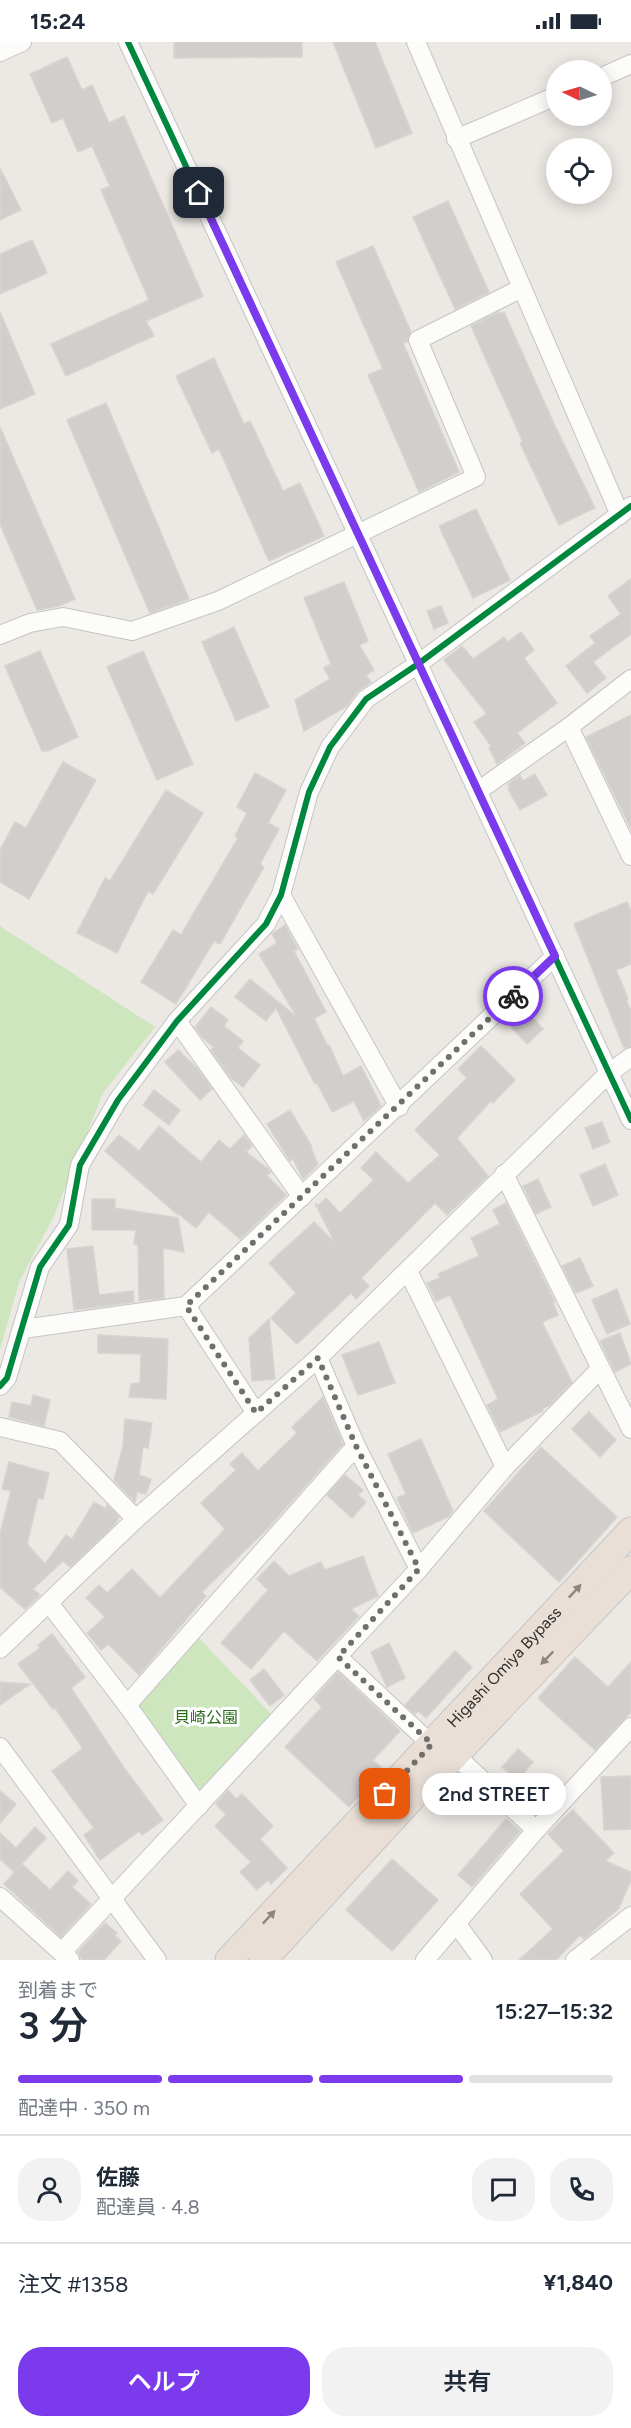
<!DOCTYPE html>
<html lang="ja">
<meta charset="utf-8">
<style>
:root{--surface:#fff;--page:#f2f2f3;--text:#1f2937;--muted:#747a83;--line:#e0e1e3;--accent:#7c3aed}
body{margin:0;font-family:Figtree,"Noto Sans JP",sans-serif;background:var(--page);color:var(--text);height:100vh;display:flex;flex-direction:column;font-size:22px;white-space:nowrap}
*{box-sizing:border-box;margin:0}
p{font-size:20px;color:var(--muted)}
.icon{flex:none;width:33px;height:33px;fill:none;stroke:currentColor;stroke-width:2;stroke-linecap:round;stroke-linejoin:round}
.map{position:relative;height:1918px;overflow:hidden}
.side{display:flex;flex-direction:column;background:var(--surface);flex:1}
.side>*{flex:none}
.needle{width:39px;rotate:275deg}
.buttons{position:absolute;left:546px;top:18px;display:grid;gap:12px}
.buttons a{display:grid;place-items:center;width:66px;height:66px;border-radius:50%;background:var(--surface);box-shadow:0 3px 15px #0003;font-size:30px}
.pin{position:absolute;display:grid;place-items:center;width:51px;height:51px;color:#fff;margin:-26px;border-radius:12px;box-shadow:0 3px 9px #0006}
.courier{position:absolute;display:grid;place-items:center;width:60px;height:60px;margin:-30px;border:4px solid #7c3aed;border-radius:50%;background:#fff;color:#222;box-shadow:0 2px 8px #0007}
.bubble{position:absolute;height:42px;border-radius:21px;background:var(--surface);box-shadow:0 3px 15px #0003;font-size:20px;font-weight:600;line-height:42px;text-align:center}
.headline em{font-style:normal;font-weight:600}
.headline div{display:flex;flex-direction:column-reverse}
.headline{display:flex;align-items:center;justify-content:space-between;height:102px;padding:0 18px}
h1{font-size:39px;font-weight:600;line-height:45px}
.bar{display:grid;grid-template-columns:repeat(4,1fr);gap:9px 6px;align-content:center;height:72px;padding:0 18px}
.bar i{height:8px;border-radius:4px;background:var(--line)}
.bar .on{background:var(--accent)}
.bar p{grid-column:span 4}
.line{display:flex;align-items:center;gap:15px;padding:0 18px;border-top:2px solid var(--line)}
.line div{flex:1}
.round{display:grid;place-items:center;flex:none;width:63px;height:63px;border-radius:24px;background:var(--page)}
.cta{display:flex;gap:12px;margin-top:auto;padding:12px 18px}
.cta a{flex:1;height:69px;border-radius:24px;background:var(--accent);color:#fff;font-size:24px;font-weight:600;line-height:69px;text-align:center}
.cta a+a{background:var(--page);color:var(--text)}
.status{display:flex;justify-content:space-between;align-items:center;height:42px;padding:0 30px;background:var(--surface);direction:ltr}
.status svg{height:16px;fill:currentColor}
.map>svg:first-child{display:block}
.green{fill:#cee6be}
.building{fill:#d1cecb;stroke:#d7d4d0;stroke-width:1.5}
.lines{fill:none;stroke-linecap:round;stroke-linejoin:round}
.minor-casing{stroke:#c5c4c5;stroke-width:20}
.highway-casing{stroke:#c6c5c4;stroke-width:29}
.minor{stroke:#fcfcfb;stroke-width:18}
.highway{stroke:#eadfd6;stroke-width:27}
.cycleway-casing{stroke:#fff;stroke-width:10}
.cycleway{stroke:#00873e;stroke-width:6}
.oneway{fill:#8c8682}
.done{stroke:#706f6e;stroke-width:6;stroke-dasharray:0 10.8}
.route{stroke:#7c3aed;stroke-width:8}
.labels{text-anchor:middle;stroke-width:6;stroke-linejoin:round;paint-order:stroke}
.street-label{font-size:16px;fill:#2e2e2e;stroke:#fff}
.park-label{font-size:16px;fill:#2c6e1b;stroke:#fff}
</style>
<div class="status"><b>15:24</b><svg viewBox="0 0 49 12"><path d="M0 12V9h3v3zM5 12V6h3v6zM10 12V3h3v9zM15 12V0h3v12zM26 1h20v11H26zM47 4h2v5h-2z"/></svg></div>
<div class="map">
<svg width="631" height="1918" viewBox="0 0 631 1918">
<rect width="100%" height="100%" fill="#ece8e4"/>
<g class="green">
<polygon points="0,884 155,985 103,1051 53,1176 19,1240 0,1308"/>
<polygon points="198,1595 275,1676 200,1757 138,1662"/>
</g>
<g class="building">
<polygon points="174,0 302,0 302,15 174,16"/>
<polygon points="333,0 375,0 412,91 376,106"/>
<polygon points="67,15 82,48 92,43 109,81 124,74 203,254 146,279 154,294 66,334 51,302 149,258 101,148 110,144 92,104 78,110 63,76 52,81 30,32"/>
<polygon points="0,126 21,168 0,178"/>
<polygon points="448,159 489,250 455,267 413,175"/>
<polygon points="32,198 47,231 0,252 0,212"/>
<polygon points="373,204 411,290 407,300 403,301 459,430 419,450 368,333 383,327 336,220"/>
<polygon points="0,270 35,352 0,367"/>
<polygon points="499,270 500,272 504,270 555,384 595,466 559,483 520,401 523,400 471,284"/>
<polygon points="214,316 244,382 250,379 283,449 300,441 324,494 269,519 219,407 212,411 176,334"/>
<polygon points="106,361 189,557 150,571 67,378"/>
<polygon points="0,385 75,557 59,564 37,568 0,482"/>
<polygon points="476,467 510,538 473,556 439,484"/>
<polygon points="631,537 631,592 593,620 606,636 587,651 566,624 595,601 590,594 621,572 608,554"/>
<polygon points="344,540 368,599 359,603 374,628 366,633 371,640 357,650 347,664 304,689 295,658 330,637 324,626 331,622 304,556"/>
<polygon points="441,564 448,581 434,587 427,569"/>
<polygon points="234,585 269,665 236,679 202,600"/>
<polygon points="521,590 534,608 524,616 557,661 517,691 525,701 497,722 489,706 491,704 474,680 487,672 444,618 462,604 473,617 504,595 508,600"/>
<polygon points="40,609 78,695 48,709 42,709 5,624"/>
<polygon points="143,609 193,722 157,738 107,625"/>
<polygon points="631,673 631,787 586,695"/>
<polygon points="63,720 96,738 29,857 0,840 0,808 15,780 26,786"/>
<polygon points="255,731 286,748 268,781 279,787 260,822 264,825 220,902 214,899 176,962 141,940 173,888 181,893 238,796 235,794 247,771 237,765"/>
<polygon points="535,732 547,753 520,768 508,747 510,746 508,742 520,733 523,739"/>
<polygon points="166,748 203,771 153,852 148,849 117,911 77,891 105,836 110,839"/>
<polygon points="627,860 631,869 631,922 616,928 628,957 626,958 631,969 631,1004 624,1006 574,882"/>
<polygon points="285,883 298,907 294,909 326,970 314,976 327,1003 329,1003 343,1034 361,1024 381,1064 364,1079 354,1059 332,1070 317,1041 315,1042 276,966 266,979 235,955 250,937 297,975 259,912 277,901 272,892"/>
<polygon points="521,963 543,987 527,1002 505,978"/>
<polygon points="211,965 228,978 224,984 243,999 238,1006 260,1023 243,1045 231,1036 211,1008 214,1005 203,996 195,985"/>
<polygon points="481,1004 515,1038 493,1061 491,1059 457,1096 488,1134 447,1173 435,1161 361,1236 369,1244 356,1257 351,1251 297,1302 271,1276 296,1251 269,1221 314,1180 335,1201 315,1161 318,1164 326,1156 340,1171 374,1138 361,1126 376,1110 408,1141 440,1113 415,1088 467,1036 458,1027"/>
<polygon points="178,1008 197,1026 212,1047 200,1058 165,1020"/>
<polygon points="154,1048 180,1068 169,1083 143,1063"/>
<polygon points="290,1068 312,1105 311,1106 318,1122 303,1137 293,1117 290,1119 267,1082"/>
<polygon points="602,1080 610,1100 593,1107 585,1086"/>
<polygon points="159,1084 201,1120 219,1098 230,1107 244,1093 252,1104 246,1110 267,1126 271,1130 266,1133 286,1153 240,1197 209,1170 196,1186 177,1171 178,1173 105,1109 119,1093 139,1109"/>
<polygon points="605,1122 618,1153 593,1164 580,1133"/>
<polygon points="538,1137 551,1165 536,1172 523,1144"/>
<polygon points="92,1157 115,1157 115,1166 178,1176 184,1210 163,1206 164,1256 139,1259 138,1203 134,1202 136,1188 92,1188"/>
<polygon points="506,1161 555,1260 553,1261 558,1273 542,1280 572,1340 550,1363 542,1367 543,1369 500,1390 487,1363 498,1357 450,1253 436,1259 427,1241 440,1236 438,1232 479,1214 471,1196 500,1182 493,1168"/>
<polygon points="93,1204 99,1253 133,1249 134,1260 74,1268 67,1207"/>
<polygon points="580,1216 593,1244 576,1251 562,1224"/>
<polygon points="617,1247 630,1282 607,1292 592,1258"/>
<polygon points="269,1277 275,1337 252,1339 249,1296"/>
<polygon points="620,1291 631,1322 615,1330 600,1299"/>
<polygon points="98,1293 168,1297 166,1357 129,1355 131,1342 140,1341 141,1312 98,1311"/>
<polygon points="379,1300 395,1341 358,1353 342,1313"/>
<polygon points="33,1353 50,1358 44,1384 9,1375 12,1360 31,1364"/>
<polygon points="323,1355 343,1402 266,1488 202,1550 206,1554 139,1633 108,1602 101,1608 87,1591 105,1575 86,1556 99,1543 107,1551 132,1527 160,1556 225,1487 201,1461 236,1428 230,1422 242,1411 258,1429 297,1391 292,1385"/>
<polygon points="589,1370 616,1398 600,1415 572,1387"/>
<polygon points="125,1377 152,1381 148,1406 143,1405 139,1433 151,1437 146,1452 137,1450 135,1460 114,1438 123,1404"/>
<polygon points="421,1397 453,1469 448,1475 413,1491 397,1456 406,1452 388,1412"/>
<polygon points="541,1405 617,1475 559,1540 484,1469"/>
<polygon points="9,1420 49,1431 43,1457 38,1456 27,1502 45,1522 66,1493 72,1497 94,1460 106,1467 107,1463 119,1475 115,1482 70,1525 63,1519 33,1547 40,1553 25,1567 0,1545 0,1492 11,1449 2,1447"/>
<polygon points="345,1433 363,1448 358,1453 366,1460 352,1476 327,1453"/>
<polygon points="363,1514 378,1554 351,1567 359,1574 317,1619 284,1589 251,1627 221,1601 268,1548 257,1537 274,1519 289,1534 321,1520 325,1528"/>
<polygon points="52,1592 85,1635 71,1646 122,1723 163,1778 142,1793 139,1789 100,1818 84,1793 94,1786 52,1729 82,1707 80,1702 55,1666 53,1667 18,1622 40,1606 38,1603"/>
<polygon points="389,1601 405,1636 387,1645 371,1610"/>
<polygon points="455,1609 472,1625 426,1676 418,1669 415,1672 405,1663"/>
<polygon points="575,1615 608,1645 631,1620 631,1670 595,1708 538,1656"/>
<polygon points="264,1627 284,1653 270,1664 250,1638"/>
<polygon points="338,1630 400,1689 373,1718 384,1728 349,1765 285,1705 322,1665 314,1657"/>
<polygon points="0,1640 30,1642 0,1663"/>
<polygon points="518,1707 533,1720 518,1738 502,1725"/>
<polygon points="631,1734 631,1787 604,1788 601,1735"/>
<polygon points="228,1748 236,1757 242,1752 273,1784 260,1797 287,1826 271,1842 268,1838 257,1848 240,1830 251,1820 215,1784 226,1773 216,1762"/>
<polygon points="0,1749 16,1762 0,1781"/>
<polygon points="573,1768 614,1811 605,1819 631,1830 631,1838 619,1866 584,1897 580,1893 556,1918 519,1918 553,1887 520,1852 564,1809 548,1792"/>
<polygon points="506,1777 520,1789 472,1845 458,1833"/>
<polygon points="35,1785 46,1796 14,1830 0,1817 0,1791 16,1806"/>
<polygon points="392,1817 438,1858 392,1909 346,1868"/>
<polygon points="22,1822 50,1848 68,1829 78,1839 72,1845 91,1862 61,1895 4,1842"/>
<polygon points="105,1881 117,1891 115,1894 121,1899 104,1918 82,1918 78,1910"/>
</g>
<g class="lines">
<defs>
<g id="minor">
<polyline points="128,0 631,1078"/>
<polyline points="416,0 620,473"/>
<polyline points="0,10 22,0"/>
<polyline points="602,35 631,22"/>
<polyline points="456,97 556,54"/>
<polyline points="0,593 30,581 63,575 132,589 218,559 476,435 418,298 522,246"/>
<polyline points="569,685 631,814"/>
<polyline points="478,749 569,685 631,637"/>
<polyline points="281,853 399,1065"/>
<polyline points="177,979 302,1155"/>
<polyline points="504,1132 631,1387"/>
<polyline points="408,1229 505,1425"/>
<polyline points="186,1264 256,1371"/>
<polyline points="23,1287 186,1264 555,914"/>
<polyline points="318,1316 356,1404 419,1527"/>
<polyline points="0,1344 7,1336 40,1225 69,1183 80,1123 118,1058 177,979 266,882 281,853 309,750 330,705 366,657 418,622 631,464"/>
<polyline points="0,1385 60,1399 136,1477"/>
<polyline points="49,1561 127,1663 199,1764"/>
<polyline points="0,1607 136,1477 318,1316 609,1031 631,1015"/>
<polyline points="338,1615 432,1703"/>
<polyline points="127,1663 356,1404"/>
<polyline points="0,1705 157,1918"/>
<polyline points="455,1713 536,1788"/>
<polyline points="0,1855 70,1918"/>
<polyline points="456,1881 483,1918"/>
<polyline points="62,1910 419,1527 505,1425 600,1327"/>
<polyline points="425,1918 536,1788 631,1685"/>
<polyline points="575,1918 631,1874"/>
</g>
<g id="highway">
<path id="s1" d="M 229,1918 L 631,1489"/>
<polyline points="263,1918 416,1751 455,1713 631,1528"/>
</g>
</defs>
<use href="#minor" class="minor-casing"/>
<use href="#highway" class="highway-casing"/>
<use href="#minor" class="minor"/>
<use href="#highway" class="highway"/>
<defs>
<g id="cycleway">
<polyline points="128,0 631,1078"/>
<polyline points="0,1344 7,1336 40,1225 69,1183 80,1123 118,1058 177,979 266,882 281,853 309,750 330,705 366,657 418,622 631,464"/>
</g>
</defs>
<use href="#cycleway" class="cycleway-casing"/>
<use href="#cycleway" class="cycleway"/>
</g>
<defs><path id="oneway-solid" d="M-6-.8H1V-3.2L6.5 0L1 3.2V.8H-6Z" transform="scale(1.5)"/></defs>
<g class="oneway">
<use href="#oneway-solid" transform="translate(575 1549) rotate(-47)"/>
<use href="#oneway-solid" transform="translate(547 1616) rotate(134)"/>
<use href="#oneway-solid" transform="translate(269 1875) rotate(-47)"/>
</g>
<g class="lines">
<polyline class="done" points="385,1752 432,1702 338,1615 419,1527 356,1404 318,1316 256,1371 186,1264 513,954"/>
<polyline class="route" points="199,151 555,914 513,954"/>
</g>
<g class="labels">
<g class="street-label">
<text dy="6" stroke="none"><textPath href="#s1" startOffset="402">Higashi Omiya Bypass</textPath></text>
</g>
<g class="park-label">
<text x="206" y="1681">貝崎公園</text>
</g>
</g>
</svg>
<div class="buttons">
<a><svg class="needle" viewBox="-14 -14 28 28"><path d="M0-13l5 13h-10z" fill="#e53935"/><path d="M0 13l5-13h-10z" fill="#747a83"/></svg></a>
<a><svg class="icon" aria-label="locate" viewBox="0 0 24 24"><circle cx="12" cy="12" r="6"/><path d="M12 2v4M12 18v4M2 12h4M18 12h4"/></svg></a>
</div>
<div class="pin" style="left:385px;top:1752px;background:#ea580c"><svg class="icon" aria-label="bag" viewBox="0 0 24 24"><path d="M5 8h14l-1 12H6zM9 8a3 3 0 0 1 6 0"/></svg></div>
<div class="pin" style="left:199px;top:151px;background:#1f2937"><svg class="icon" aria-label="home" viewBox="0 0 24 24"><path d="M3 11l9-7 9 7M6 9v11h12V9"/></svg></div>
<div class="courier" style="left:513px;top:954px"><svg class="icon" aria-label="bike" viewBox="0 0 24 24"><circle cx="6" cy="16" r="4"/><circle cx="18" cy="16" r="4"/><path d="M6 16l4-8h5l3 8M10 8l3 8H6M13 5h3"/></svg></div>
<div class="bubble" style="left:422px;top:1731px;width:144px">2nd STREET</div>
</div>
<section class="side">
<div class="headline"><div><h1>3 分</h1><p>到着まで</p></div><em>15:27–15:32</em></div>
<div class="bar"><i class="on"></i><i class="on"></i><i class="on"></i><i></i><p>配達中 · 350 m</p></div>
<div class="line" style="height:108px"><a class="round"><svg class="icon" aria-label="person" viewBox="0 0 24 24"><circle cx="12" cy="8" r="4"/><path d="M4 21q1-7 8-7t8 7"/></svg></a><div><b>佐藤</b><p>配達員 · 4.8</p></div><a class="round"><svg class="icon" aria-label="chat" viewBox="0 0 24 24"><path d="M4 5h16v11H9l-5 4z"/></svg></a><a class="round"><svg class="icon" aria-label="phone" viewBox="0 0 24 24"><path d="M5 4h4l2 5-3 2q2 4 5 5l2-3 5 2v4C11 20 4 13 5 4z"/></svg></a></div>
<div class="line" style="height:78px"><div>注文 #1358</div><b>¥1,840</b></div>
<div class="cta"><a>ヘルプ</a><a>共有</a></div>
</section>
